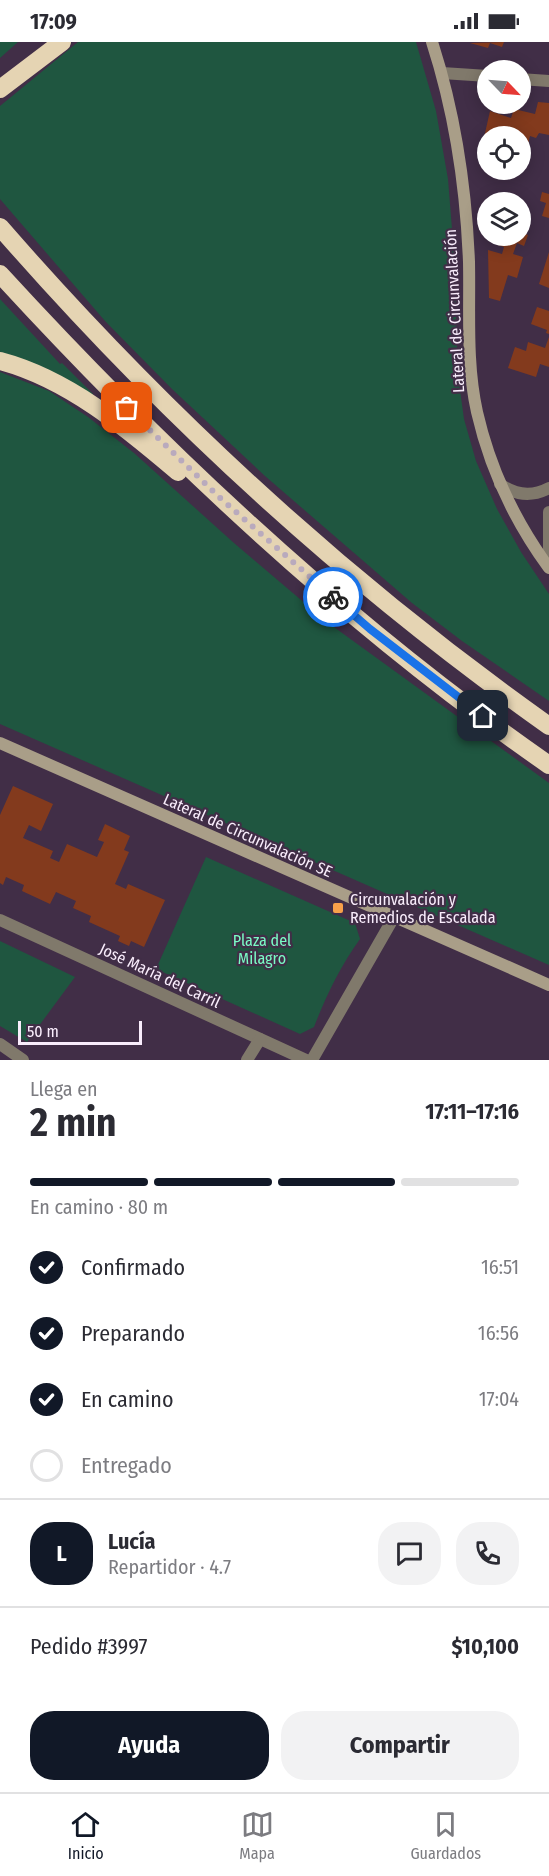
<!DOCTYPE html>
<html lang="es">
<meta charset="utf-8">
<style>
:root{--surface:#fff;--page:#f2f2f3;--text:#2b2b33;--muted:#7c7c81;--line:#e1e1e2;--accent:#111827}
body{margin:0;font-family:"Fira Sans Condensed",sans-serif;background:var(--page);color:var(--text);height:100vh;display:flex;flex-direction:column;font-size:22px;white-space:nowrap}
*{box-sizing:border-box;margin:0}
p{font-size:20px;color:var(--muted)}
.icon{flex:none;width:33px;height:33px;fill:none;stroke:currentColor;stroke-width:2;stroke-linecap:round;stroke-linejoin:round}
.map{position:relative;height:1018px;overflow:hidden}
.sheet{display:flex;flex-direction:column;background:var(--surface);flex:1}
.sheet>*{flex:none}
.needle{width:39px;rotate:115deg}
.fabs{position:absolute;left:477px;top:18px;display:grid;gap:12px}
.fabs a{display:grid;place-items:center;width:54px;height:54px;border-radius:50%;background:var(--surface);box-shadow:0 3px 15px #0003;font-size:30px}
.scale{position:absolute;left:18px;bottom:15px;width:124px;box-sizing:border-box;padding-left:6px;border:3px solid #f9edfc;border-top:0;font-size:16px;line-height:21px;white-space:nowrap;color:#f9edfc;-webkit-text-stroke:4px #412e47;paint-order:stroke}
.pin{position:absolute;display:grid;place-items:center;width:51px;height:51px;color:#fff;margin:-26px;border-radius:12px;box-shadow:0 3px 9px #0006}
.courier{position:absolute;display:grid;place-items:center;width:60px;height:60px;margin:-30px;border:4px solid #1a73e8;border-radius:50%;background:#fff;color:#222;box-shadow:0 2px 8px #0007}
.overview em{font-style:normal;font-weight:700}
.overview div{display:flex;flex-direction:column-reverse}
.overview{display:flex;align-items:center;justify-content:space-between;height:102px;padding:0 30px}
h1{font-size:39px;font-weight:700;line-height:45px}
.bar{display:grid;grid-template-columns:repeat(4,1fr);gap:9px 6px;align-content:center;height:72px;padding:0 30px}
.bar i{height:8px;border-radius:4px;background:var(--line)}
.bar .current{background:var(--accent)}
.bar p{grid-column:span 4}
.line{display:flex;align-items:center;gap:15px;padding:0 30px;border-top:2px solid var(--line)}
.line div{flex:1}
.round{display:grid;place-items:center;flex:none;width:63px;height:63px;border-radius:24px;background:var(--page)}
ol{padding:0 30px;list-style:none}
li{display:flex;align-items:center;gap:18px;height:66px}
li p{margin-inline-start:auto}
li .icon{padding:6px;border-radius:50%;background:var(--accent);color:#fff;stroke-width:4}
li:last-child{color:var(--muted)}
li i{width:33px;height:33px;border:3px solid var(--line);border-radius:50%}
.action{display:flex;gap:12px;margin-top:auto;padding:12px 30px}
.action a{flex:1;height:69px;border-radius:24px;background:var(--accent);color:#fff;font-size:24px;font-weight:700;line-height:69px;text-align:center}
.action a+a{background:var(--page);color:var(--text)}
.status{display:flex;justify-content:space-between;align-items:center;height:42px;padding:0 30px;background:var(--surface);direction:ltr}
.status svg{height:16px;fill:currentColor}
.menu{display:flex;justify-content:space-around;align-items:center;height:84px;border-top:2px solid var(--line);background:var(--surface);font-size:16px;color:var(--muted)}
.menu a{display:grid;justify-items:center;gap:3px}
.menu .current{color:var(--accent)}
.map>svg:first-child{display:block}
.green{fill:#1f5640}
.building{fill:#833a1d}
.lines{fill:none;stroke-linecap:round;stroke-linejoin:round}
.street{stroke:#80796b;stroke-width:12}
.secondary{stroke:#a99e88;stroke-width:12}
.highway{stroke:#e5d4b3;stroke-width:18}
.done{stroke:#b9aabd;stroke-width:6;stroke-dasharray:0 10.8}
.route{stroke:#1a73e8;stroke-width:8}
.poi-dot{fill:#f8a14a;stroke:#412e47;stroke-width:2}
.labels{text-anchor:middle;stroke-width:4.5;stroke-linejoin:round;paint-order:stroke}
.street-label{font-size:16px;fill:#f9edfc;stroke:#412e47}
.poi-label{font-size:16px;fill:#f9edfc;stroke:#412e47;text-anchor:start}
.park-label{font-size:16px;fill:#7afcc6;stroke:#412e47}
</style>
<div class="status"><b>17:09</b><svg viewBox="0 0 49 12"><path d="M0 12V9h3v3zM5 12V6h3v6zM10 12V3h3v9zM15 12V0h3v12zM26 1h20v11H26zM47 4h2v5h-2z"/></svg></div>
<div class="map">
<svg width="549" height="1018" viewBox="0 0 549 1018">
<rect width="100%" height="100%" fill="#412e47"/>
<g class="green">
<polygon points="0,0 18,0 0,16"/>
<polygon points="78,0 416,0 436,69 448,137 454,212 458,334 464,377 476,419 497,467 521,510 549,552 549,659 462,599 412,561 265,434 172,347 105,279 0,157 0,64"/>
<polygon points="0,257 60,322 62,321 93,352 93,353 21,317 0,310"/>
<polygon points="0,330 49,349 88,375 134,411 234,501 327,580 549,741 549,923 0,682"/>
<path d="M 206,815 L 355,881 L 360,897 C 340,925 326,954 314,985 L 300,992 L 156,927 Z"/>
<polygon points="0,899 75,935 27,1000 0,984"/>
</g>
<g class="building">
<polygon points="504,0 502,5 490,1 488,6 470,1"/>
<polygon points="538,60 549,61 549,93 539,91 536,96 530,94 526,110 520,109 520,94 488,94 488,101 483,100 490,69 511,76 514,67 535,72"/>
<polygon points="542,150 549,152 549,176 542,174 546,161 540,159"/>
<polygon points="520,190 528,193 524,204 517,201 513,212 523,215 517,236 508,233 500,259 489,256 488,208 502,212 504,205 498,203 501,194 518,195"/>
<polygon points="549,210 549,246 539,242"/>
<polygon points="537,265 549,269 549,292 546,291 547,288 531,282"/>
<polygon points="549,295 549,325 540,322 536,335 508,326 515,305 526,309 528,300 545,306"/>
<polygon points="13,744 53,762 41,789 29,783 23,796 53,809 50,816 59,820 67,802 97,815 104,800 98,798 105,782 130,794 124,808 129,810 115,842 126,847 128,842 165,858 144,905 131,899 129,904 118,899 120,894 89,880 91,874 73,866 76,859 56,850 50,862 22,849 24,843 6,835 3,843 0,841 0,773"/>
</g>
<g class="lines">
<g class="street">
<polyline points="442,31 488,34"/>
<polyline points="520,37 549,39"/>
<path d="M 500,442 C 515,453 532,455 549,446"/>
<polyline points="549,470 549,516"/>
<polyline points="0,878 306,1018"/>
<polyline points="0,1002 23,1018"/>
<polyline points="247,1018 260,997"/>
<polyline points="312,1018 394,875"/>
</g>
<g class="secondary">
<path d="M 432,0 C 455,71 466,145 469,220 C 470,269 466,321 477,370 C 490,427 514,478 549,526"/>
<polyline points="0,701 549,943"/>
</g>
<g class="highway">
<polyline points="0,47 62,0"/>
<path d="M 0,185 C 162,371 347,541 549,684"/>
<path d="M 0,232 C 166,413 347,583 549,723"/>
<path d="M 0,319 C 68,337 125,385 178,430"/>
</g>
</g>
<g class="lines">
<polyline class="done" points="127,366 219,455 333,555"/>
<polyline class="route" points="333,555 370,587 483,674"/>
</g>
<rect class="poi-dot" x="332" y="860" width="12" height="12" rx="3"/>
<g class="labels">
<g class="street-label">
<text transform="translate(454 269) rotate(-93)" y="6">Lateral de Circunvalación</text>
<text transform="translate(248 793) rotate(24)" y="6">Lateral de Circunvalación SE</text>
<text transform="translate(160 933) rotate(25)" y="6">José María del Carril</text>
</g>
<g class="poi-label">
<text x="350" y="863">Circunvalación y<tspan x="350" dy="18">Remedios de Escalada</tspan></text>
</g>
<g class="park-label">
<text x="262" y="904">Plaza del<tspan x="262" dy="18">Milagro</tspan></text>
</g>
</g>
</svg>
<div class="fabs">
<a><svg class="needle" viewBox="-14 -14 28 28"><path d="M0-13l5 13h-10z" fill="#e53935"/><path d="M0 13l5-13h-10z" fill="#7c7c81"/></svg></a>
<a><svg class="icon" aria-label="locate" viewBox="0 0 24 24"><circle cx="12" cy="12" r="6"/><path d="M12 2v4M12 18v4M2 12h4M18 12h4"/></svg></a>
<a><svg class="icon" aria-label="layers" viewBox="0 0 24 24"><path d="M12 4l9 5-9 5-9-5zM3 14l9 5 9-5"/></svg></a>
</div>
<div class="scale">50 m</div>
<div class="pin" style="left:127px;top:366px;background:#ea580c"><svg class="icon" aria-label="bag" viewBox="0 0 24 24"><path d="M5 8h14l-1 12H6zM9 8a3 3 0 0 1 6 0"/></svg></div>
<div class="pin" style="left:483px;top:674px;background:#1f2937"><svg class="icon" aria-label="home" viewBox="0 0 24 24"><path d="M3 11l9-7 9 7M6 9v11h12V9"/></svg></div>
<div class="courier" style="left:333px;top:555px"><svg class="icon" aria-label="bike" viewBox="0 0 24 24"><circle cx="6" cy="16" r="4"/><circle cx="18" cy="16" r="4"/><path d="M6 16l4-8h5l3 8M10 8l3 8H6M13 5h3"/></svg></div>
</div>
<section class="sheet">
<div class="overview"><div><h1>2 min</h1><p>Llega en</p></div><em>17:11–17:16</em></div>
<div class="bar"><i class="current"></i><i class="current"></i><i class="current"></i><i></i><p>En camino · 80 m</p></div>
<ol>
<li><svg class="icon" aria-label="check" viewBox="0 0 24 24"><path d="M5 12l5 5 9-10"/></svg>Confirmado<p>16:51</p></li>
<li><svg class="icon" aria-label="check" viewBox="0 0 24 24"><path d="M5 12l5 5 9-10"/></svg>Preparando<p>16:56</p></li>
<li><svg class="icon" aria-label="check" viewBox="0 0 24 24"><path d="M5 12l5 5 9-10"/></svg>En camino<p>17:04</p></li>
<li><i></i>Entregado</li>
</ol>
<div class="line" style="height:108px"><b class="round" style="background:var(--accent);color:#fff">L</b><div><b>Lucía</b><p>Repartidor · 4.7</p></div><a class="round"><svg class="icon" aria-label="chat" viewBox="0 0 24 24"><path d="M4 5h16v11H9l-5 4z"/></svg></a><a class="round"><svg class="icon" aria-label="phone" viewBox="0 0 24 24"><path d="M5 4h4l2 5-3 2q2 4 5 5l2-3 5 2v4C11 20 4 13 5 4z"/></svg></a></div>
<div class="line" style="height:78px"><div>Pedido #3997</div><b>$10,100</b></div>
<div class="action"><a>Ayuda</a><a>Compartir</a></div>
</section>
<nav class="menu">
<a class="current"><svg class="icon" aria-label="home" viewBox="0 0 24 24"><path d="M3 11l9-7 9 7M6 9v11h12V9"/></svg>Inicio</a>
<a><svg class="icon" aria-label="map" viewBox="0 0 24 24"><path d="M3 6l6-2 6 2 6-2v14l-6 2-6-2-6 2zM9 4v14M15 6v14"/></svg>Mapa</a>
<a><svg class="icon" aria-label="saved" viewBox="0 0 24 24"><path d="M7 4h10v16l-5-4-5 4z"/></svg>Guardados</a>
</nav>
